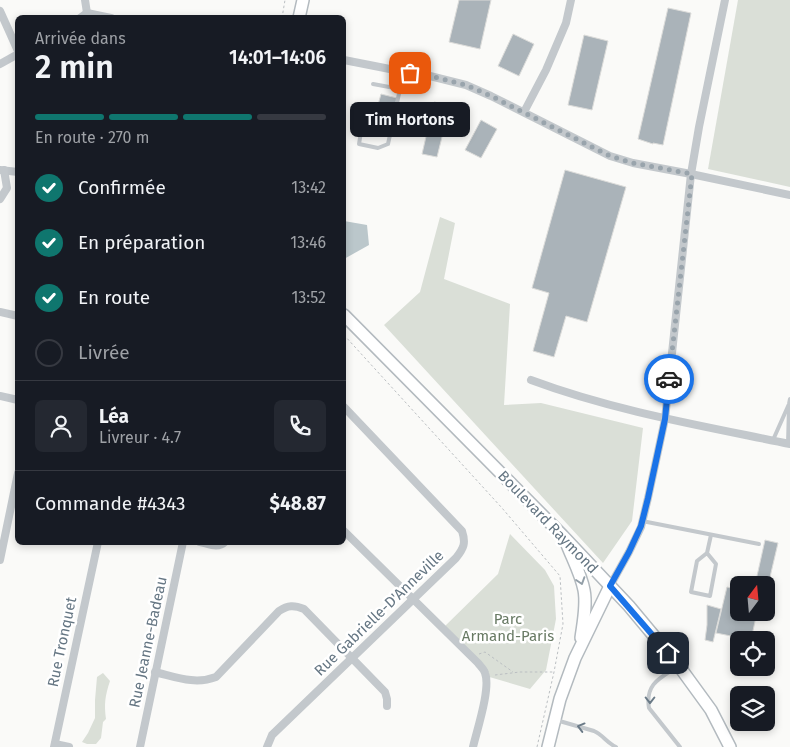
<!DOCTYPE html>
<html lang="fr">
<meta charset="utf-8">
<style>
:root{--surface:#171b24;--page:#242831;--text:#f1f3f6;--muted:#9ea1a6;--line:#363941;--accent:#0f766e}
body{margin:0;font-family:"Fira Sans",sans-serif;background:var(--page);color:var(--text);height:100vh;display:flex;flex-direction:column;font-size:19px;white-space:nowrap}
*{box-sizing:border-box;margin:0}
p{font-size:16px;color:var(--muted)}
.icon{flex:none;width:28px;height:28px;fill:none;stroke:currentColor;stroke-width:2;stroke-linecap:round;stroke-linejoin:round}
.map{position:relative;flex:1;overflow:hidden}
.panel{position:absolute;left:15px;top:15px;width:331px;height:530px;display:flex;flex-direction:column;background:var(--surface);border-radius:8px;box-shadow:0 2px 8px #0003}
.panel>*{flex:none}
.needle{width:32px;rotate:16deg}
.controls{position:absolute;left:730px;top:576px;display:grid;gap:10px}
.controls a{display:grid;place-items:center;width:45px;height:45px;border-radius:8px;background:var(--surface);box-shadow:0 2px 8px #0003;font-size:25px}
.pin{position:absolute;display:grid;place-items:center;width:42px;height:42px;color:#fff;margin:-21px;border-radius:10px;box-shadow:0 2px 8px #0006}
.courier{position:absolute;display:grid;place-items:center;width:50px;height:50px;margin:-25px;border:4px solid #1a73e8;border-radius:50%;background:#fff;color:#222;box-shadow:0 1px 6px #0007}
.bubble{position:absolute;height:35px;border-radius:8px;background:var(--surface);box-shadow:0 2px 8px #0003;font-size:16px;font-weight:600;line-height:35px;text-align:center}
.summary em{font-style:normal;font-weight:600}
.summary div{display:flex;flex-direction:column-reverse}
.summary{display:flex;align-items:center;justify-content:space-between;height:85px;padding:0 20px}
h1{font-size:32px;font-weight:600;line-height:38px}
.bar{display:grid;grid-template-columns:repeat(4,1fr);gap:8px 5px;align-content:center;height:60px;padding:0 20px}
.bar i{height:6px;border-radius:4px;background:var(--line)}
.bar .on{background:var(--accent)}
.bar p{grid-column:span 4}
.line{display:flex;align-items:center;gap:12px;padding:0 20px;border-top:1px solid var(--line)}
.line div{flex:1}
.round{display:grid;place-items:center;flex:none;width:52px;height:52px;border-radius:8px;background:var(--page)}
ol{padding:0 20px;list-style:none}
li{display:flex;align-items:center;gap:15px;height:55px}
li p{margin-inline-start:auto}
li .icon{padding:5px;border-radius:50%;background:var(--accent);color:#fff;stroke-width:4}
li:last-child{color:var(--muted)}
li i{width:28px;height:28px;border:2px solid var(--line);border-radius:50%}
.map>svg:first-child{display:block}
.green{fill:#dadfd7}
.water{fill:#bbc7cb}
.building{fill:#aab3b9;stroke:#dcdcda}
.lines{fill:none;stroke-linecap:round;stroke-linejoin:round}
.secondary-casing{stroke:#b3babf;stroke-width:14}
.path{stroke:#bbbfc2;stroke-width:1;stroke-dasharray:2.5 2.5;stroke-linecap:butt}
.lane{stroke:#c3c8cc;stroke-width:4}
.street{stroke:#c3c8cc;stroke-width:8}
.secondary{stroke:#fff;stroke-width:11}
.oneway{stroke:#939fa8}
.oneway2{stroke:#6a7a87}
.done{stroke:#99a4ac;stroke-width:5;stroke-dasharray:0 9}
.route{stroke:#1a73e8;stroke-width:6}
.labels{text-anchor:middle;stroke-width:5;stroke-linejoin:round;paint-order:stroke}
.street-label{font-size:15px;fill:#657683;stroke:#fff}
.park-label{font-size:15px;fill:#687a64;stroke:#fff}
</style>
<div class="map">
<svg width="790" height="747" viewBox="0 0 790 747">
<rect width="100%" height="100%" fill="#fafaf8"/>
<g class="green">
<polygon points="738,0 790,0 790,187 708,169"/>
<polygon points="440,217 455,223 444,279 510,304 504,405 541,403 643,428 632,521 603,563 384,325 420,292"/>
<polygon points="510,534 545,570 554,586 556,619 546,670 530,689 486,676 443,628 498,574"/>
<path d="M 103,673 L 110,681 C 105,696 104,704 106,719 L 103,722 L 101,738 L 96,744 L 87,744 L 82,742 L 88,733 L 95,718 L 95,700 L 97,677 Z"/>
</g>
<polygon class="water" points="344,221 367,225 369,245 344,259"/>
<g class="building">
<polygon points="459,0 491,0 480,49 449,42"/>
<polygon points="668,8 691,13 663,145 653,143 653,144 638,139"/>
<polygon points="513,34 534,44 519,76 498,66"/>
<polygon points="584,35 608,41 592,110 568,105"/>
<polygon points="381,94 397,98 392,120 375,116"/>
<polygon points="434,102 450,105 437,157 422,154"/>
<polygon points="481,120 497,129 481,158 465,150"/>
<polygon points="565,170 626,187 587,322 566,316 554,357 533,351 549,293 532,288"/>
<polygon points="765,540 778,543 767,590 766,585 755,585"/>
<polygon points="727,587 739,590 739,612 757,612 751,640 716,633"/>
<polygon points="707,605 721,609 713,642 705,640 707,625"/>
</g>
<g class="lines">
<defs>
<g id="secondary">
<polyline points="299,18 303,0"/>
<polyline points="344,315 563,536 629,606 679,666 711,710 730,747"/>
<path d="M 566,542 C 572,558 581,574 584,590 C 587,605 583,623 581,638"/>
<polyline points="548,747 560,699 575,658 610,586"/>
</g>
</defs>
<use href="#secondary" class="secondary-casing"/>
<g class="path">
<polyline points="282,18 285,0"/>
<polyline points="344,335 502,508 560,576 563,624 554,672 537,747"/>
<polyline points="479,654 485,652 513,672"/>
<polyline points="495,675 520,672 553,672"/>
</g>
<g class="lane">
<polyline points="361,132 359,144 378,148 388,144 400,89 373,84"/>
<polyline points="773,440 789,404 790,399"/>
<polyline points="788,444 789,406"/>
<polyline points="642,521 759,544"/>
<polyline points="707,553 716,564 710,596 691,592 697,561 707,553 711,535"/>
<path d="M 677,667 C 660,678 645,684 649,708 L 680,747"/>
<path d="M 556,720 L 594,731 C 603,735 606,742 616,747"/>
</g>
<g class="street">
<polyline points="85,0 87,13"/>
<polyline points="0,11 18,51"/>
<polyline points="80,18 87,13 111,18"/>
<polyline points="344,60 410,73 418,73 466,85 491,96 610,156 633,163 691,174 790,195"/>
<polyline points="0,64 18,54"/>
<polyline points="524,112 546,70 566,23 571,0"/>
<polyline points="0,170 18,172"/>
<polyline points="0,199 7,188 4,170"/>
<polyline points="0,312 18,316"/>
<path d="M 531,380 C 614,411 703,426 790,444"/>
<polyline points="0,396 18,400"/>
<path d="M 344,531 L 478,663 C 480,666 484,669 485,673 C 491,688 477,730 473,747"/>
<path d="M 200,542 C 209,544 218,549 225,542"/>
<polyline points="0,560 18,473"/>
<polyline points="610,586 629,552 641,527 648,498 665,419 691,174 699,127 725,0"/>
<path d="M 155,672 C 176,677 195,685 216,677 L 279,611 C 288,605 294,605 304,609 L 385,692 L 387,699 L 387,706"/>
<polyline points="55,744 69,747"/>
<polyline points="54,747 98,542"/>
<polyline points="140,747 183,542"/>
<path d="M 267,747 L 272,735 L 456,558 C 464,548 466,543 462,531 L 344,407"/>
</g>
<use href="#secondary" class="secondary"/>
</g>
<defs><path id="oneway-chevron" d="M-2-3.5L2.5 0L-2 3.5" fill="none" stroke-width="1.6" stroke-linecap="round" stroke-linejoin="round" transform="scale(1.25)"/></defs>
<use class="oneway" href="#oneway-chevron" transform="translate(581 581) rotate(72)"/>
<g class="oneway2">
<use href="#oneway-chevron" transform="translate(650 700) rotate(90)"/>
<use href="#oneway-chevron" transform="translate(581 727) rotate(-165)"/>
</g>
<g class="lines">
<polyline class="done" points="410,73 418,73 466,85 491,96 610,156 633,163 692,174 669,379"/>
<polyline class="route" points="668,653 610,586 629,552 641,526 648,498 665,419 669,379"/>
</g>
<g class="labels">
<g class="street-label">
<text transform="translate(548 522) rotate(46)" y="5">Boulevard Raymond</text>
<text transform="translate(379 613) rotate(-44)" y="5">Rue Gabrielle-D'Anneville</text>
<text transform="translate(62 642) rotate(-78)" y="5">Rue Tronquet</text>
<text transform="translate(148 642) rotate(-78)" y="5">Rue Jeanne-Badeau</text>
</g>
<g class="park-label">
<text x="508" y="624">Parc<tspan x="508" dy="17">Armand-Paris</tspan></text>
</g>
</g>
</svg>
<div class="controls">
<a><svg class="needle" viewBox="-14 -14 28 28"><path d="M0-13l5 13h-10z" fill="#e53935"/><path d="M0 13l5-13h-10z" fill="#9ea1a6"/></svg></a>
<a><svg class="icon" aria-label="locate" viewBox="0 0 24 24"><circle cx="12" cy="12" r="6"/><path d="M12 2v4M12 18v4M2 12h4M18 12h4"/></svg></a>
<a><svg class="icon" aria-label="layers" viewBox="0 0 24 24"><path d="M12 4l9 5-9 5-9-5zM3 14l9 5 9-5"/></svg></a>
</div>
<div class="pin" style="left:410px;top:73px;background:#ea580c"><svg class="icon" aria-label="bag" viewBox="0 0 24 24"><path d="M5 8h14l-1 12H6zM9 8a3 3 0 0 1 6 0"/></svg></div>
<div class="pin" style="left:668px;top:653px;background:#1f2937"><svg class="icon" aria-label="home" viewBox="0 0 24 24"><path d="M3 11l9-7 9 7M6 9v11h12V9"/></svg></div>
<div class="courier" style="left:669px;top:379px"><svg class="icon" aria-label="car" viewBox="0 0 24 24"><path d="M5 17H2v-5l4-1 3-4h7l3 4 3 1v5h-3M9 17h6M6 11h13"/><circle cx="7" cy="17" r="2"/><circle cx="17" cy="17" r="2"/></svg></div>
<div class="bubble" style="left:350px;top:102px;width:120px">Tim Hortons</div>
<section class="panel">
<div class="summary"><div><h1>2 min</h1><p>Arrivée dans</p></div><em>14:01–14:06</em></div>
<div class="bar"><i class="on"></i><i class="on"></i><i class="on"></i><i></i><p>En route · 270 m</p></div>
<ol>
<li><svg class="icon" aria-label="check" viewBox="0 0 24 24"><path d="M5 12l5 5 9-10"/></svg>Confirmée<p>13:42</p></li>
<li><svg class="icon" aria-label="check" viewBox="0 0 24 24"><path d="M5 12l5 5 9-10"/></svg>En préparation<p>13:46</p></li>
<li><svg class="icon" aria-label="check" viewBox="0 0 24 24"><path d="M5 12l5 5 9-10"/></svg>En route<p>13:52</p></li>
<li><i></i>Livrée</li>
</ol>
<div class="line" style="height:90px"><a class="round"><svg class="icon" aria-label="person" viewBox="0 0 24 24"><circle cx="12" cy="8" r="4"/><path d="M4 21q1-7 8-7t8 7"/></svg></a><div><b>Léa</b><p>Livreur · 4.7</p></div><a class="round"><svg class="icon" aria-label="phone" viewBox="0 0 24 24"><path d="M5 4h4l2 5-3 2q2 4 5 5l2-3 5 2v4C11 20 4 13 5 4z"/></svg></a></div>
<div class="line" style="height:65px"><div>Commande #4343</div><b>$48.87</b></div>
</section>
</div>
